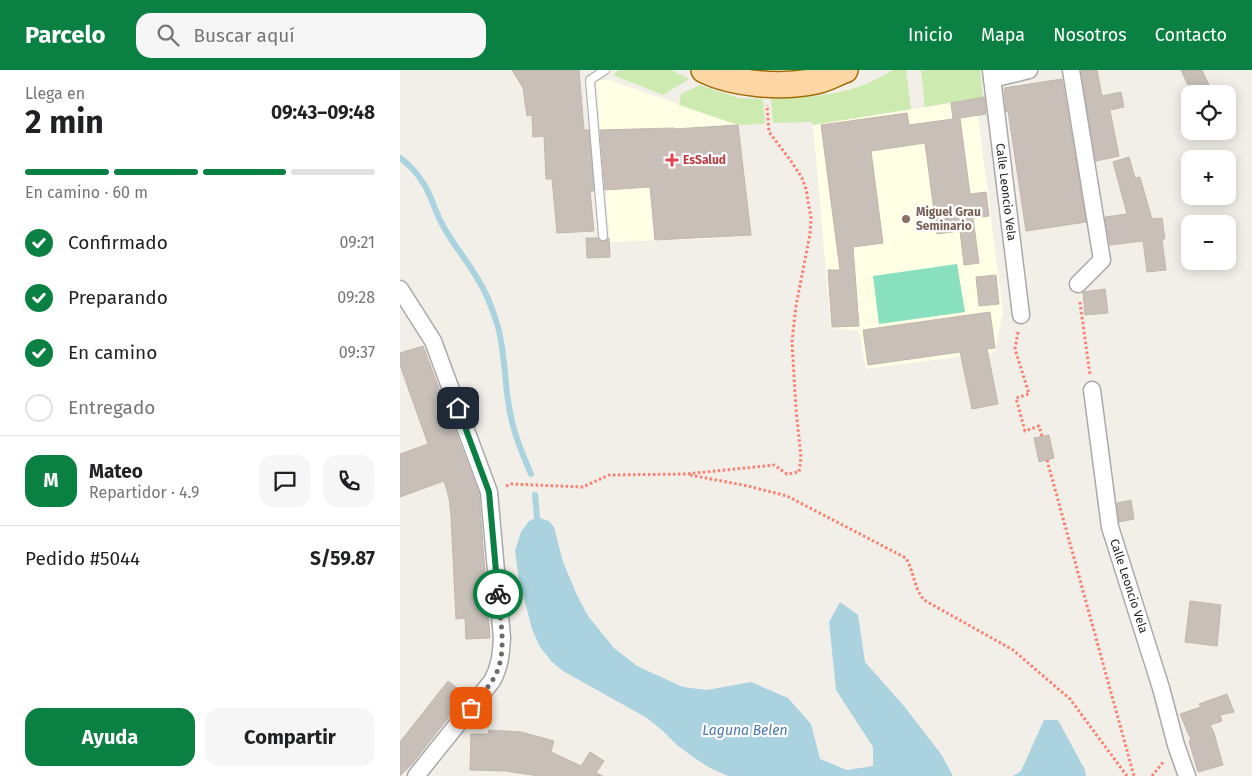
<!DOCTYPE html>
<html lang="es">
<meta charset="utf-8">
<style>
:root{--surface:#fff;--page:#f6f6f6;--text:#202124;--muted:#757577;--line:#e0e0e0;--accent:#0b8043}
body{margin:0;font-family:"Fira Sans",sans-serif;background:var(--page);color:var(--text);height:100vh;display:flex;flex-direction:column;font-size:19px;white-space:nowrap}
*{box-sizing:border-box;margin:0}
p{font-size:16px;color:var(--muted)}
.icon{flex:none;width:28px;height:28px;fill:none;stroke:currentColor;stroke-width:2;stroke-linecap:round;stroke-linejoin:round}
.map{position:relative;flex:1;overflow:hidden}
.panel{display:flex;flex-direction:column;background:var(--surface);width:400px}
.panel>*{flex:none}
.fabs{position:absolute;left:781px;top:15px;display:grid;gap:10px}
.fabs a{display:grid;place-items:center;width:55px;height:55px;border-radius:10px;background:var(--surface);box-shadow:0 2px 12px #0003;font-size:25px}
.pin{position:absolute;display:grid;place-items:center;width:42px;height:42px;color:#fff;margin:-21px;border-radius:10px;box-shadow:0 2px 8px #0006}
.courier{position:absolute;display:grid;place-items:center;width:50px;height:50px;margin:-25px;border:4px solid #0b8043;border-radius:50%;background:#fff;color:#222;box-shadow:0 1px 6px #0007}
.headline em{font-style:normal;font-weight:700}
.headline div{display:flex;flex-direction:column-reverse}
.headline{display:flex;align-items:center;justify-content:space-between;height:85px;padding:0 25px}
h1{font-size:32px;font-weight:700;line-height:38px}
.bar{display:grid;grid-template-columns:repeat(4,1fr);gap:8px 5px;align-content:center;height:60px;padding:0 25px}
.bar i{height:6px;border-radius:4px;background:var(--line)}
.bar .active{background:var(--accent)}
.bar p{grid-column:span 4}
.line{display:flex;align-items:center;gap:12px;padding:0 25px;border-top:1px solid var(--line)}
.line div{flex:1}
.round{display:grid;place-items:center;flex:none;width:52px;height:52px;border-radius:15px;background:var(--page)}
ol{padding:0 25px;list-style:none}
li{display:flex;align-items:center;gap:15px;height:55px}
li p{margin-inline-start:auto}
li .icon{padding:5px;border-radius:50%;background:var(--accent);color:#fff;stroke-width:4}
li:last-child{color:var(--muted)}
li i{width:28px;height:28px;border:2px solid var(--line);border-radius:50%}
.primary-button{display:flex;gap:10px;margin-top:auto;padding:10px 25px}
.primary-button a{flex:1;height:58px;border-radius:15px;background:var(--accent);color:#fff;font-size:20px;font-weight:700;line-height:58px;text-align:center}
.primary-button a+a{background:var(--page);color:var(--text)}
header{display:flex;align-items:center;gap:30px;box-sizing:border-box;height:70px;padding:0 25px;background:var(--accent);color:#fff}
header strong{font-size:24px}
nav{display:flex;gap:28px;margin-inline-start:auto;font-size:18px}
.search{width:350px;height:45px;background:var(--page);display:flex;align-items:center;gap:12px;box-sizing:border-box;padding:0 18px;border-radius:15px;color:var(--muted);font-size:19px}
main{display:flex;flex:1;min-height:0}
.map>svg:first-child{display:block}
.education{fill:#ffffe5}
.grass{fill:#cdebb0}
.pitch{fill:#88e0be}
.water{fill:#aad3df}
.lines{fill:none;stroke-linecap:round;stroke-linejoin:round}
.stream{stroke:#aad3df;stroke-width:6}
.building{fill:#c7bfb8;stroke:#c4b6ab}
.service-casing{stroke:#a9a9a9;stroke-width:10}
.minor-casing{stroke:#a9a9a9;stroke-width:19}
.primary-casing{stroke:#a06b00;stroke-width:28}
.path{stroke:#fa8072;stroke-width:3;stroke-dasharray:2.5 2.5;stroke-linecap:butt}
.service{stroke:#fff;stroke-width:8}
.minor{stroke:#fff;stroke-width:16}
.primary{stroke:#fcd6a4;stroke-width:25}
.done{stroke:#6b6a68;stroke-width:5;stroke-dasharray:0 9}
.route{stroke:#0b8043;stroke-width:6}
.health-dot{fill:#e0444e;stroke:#fff;stroke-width:2}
.education-dot{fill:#8d6e63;stroke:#fff;stroke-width:2}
.labels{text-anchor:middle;stroke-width:4.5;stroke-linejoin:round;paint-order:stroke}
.health-label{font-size:12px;font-weight:bold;fill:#be3a42;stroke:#fff;text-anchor:start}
.street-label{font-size:12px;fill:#222;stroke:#fff}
.education-label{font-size:12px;font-weight:bold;fill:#785e54;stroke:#fff;text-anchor:start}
.water-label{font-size:14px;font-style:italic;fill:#4a7aab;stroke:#fff}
</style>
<header>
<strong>Parcelo</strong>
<div class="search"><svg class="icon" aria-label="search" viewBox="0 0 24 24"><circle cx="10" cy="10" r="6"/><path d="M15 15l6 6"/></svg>Buscar aquí</div>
<nav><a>Inicio</a><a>Mapa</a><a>Nosotros</a><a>Contacto</a></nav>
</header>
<main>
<section class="panel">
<div class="headline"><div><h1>2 min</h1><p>Llega en</p></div><em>09:43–09:48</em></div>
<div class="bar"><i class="active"></i><i class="active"></i><i class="active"></i><i></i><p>En camino · 60 m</p></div>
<ol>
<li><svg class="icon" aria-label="check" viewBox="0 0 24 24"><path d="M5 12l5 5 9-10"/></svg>Confirmado<p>09:21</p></li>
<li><svg class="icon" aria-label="check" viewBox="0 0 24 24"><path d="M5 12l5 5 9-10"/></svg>Preparando<p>09:28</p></li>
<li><svg class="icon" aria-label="check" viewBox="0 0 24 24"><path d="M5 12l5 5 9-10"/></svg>En camino<p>09:37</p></li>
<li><i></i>Entregado</li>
</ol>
<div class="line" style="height:90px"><b class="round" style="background:var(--accent);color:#fff">M</b><div><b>Mateo</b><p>Repartidor · 4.9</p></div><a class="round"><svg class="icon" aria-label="chat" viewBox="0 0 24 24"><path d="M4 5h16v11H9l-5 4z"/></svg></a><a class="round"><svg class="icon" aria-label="phone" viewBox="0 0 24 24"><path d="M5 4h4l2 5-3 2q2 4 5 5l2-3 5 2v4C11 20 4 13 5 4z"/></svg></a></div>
<div class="line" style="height:65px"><div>Pedido #5044</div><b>S/59.87</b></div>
<div class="primary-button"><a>Ayuda</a><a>Compartir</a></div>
</section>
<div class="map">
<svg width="852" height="706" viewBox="0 0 852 706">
<rect width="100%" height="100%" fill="#f2efe9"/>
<g class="education">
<polygon points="196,10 210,10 338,55 351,165 303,169 210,172"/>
<polygon points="576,29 603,242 595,282 466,299 459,261 431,258 413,55"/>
</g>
<g class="grass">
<polygon points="219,0 272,0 289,9 263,25 213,5"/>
<path d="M 492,0 L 506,0 L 511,39 L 413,55 L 412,52 L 373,53 L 371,29 C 413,27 456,25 492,0 Z"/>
<polygon points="521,0 580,0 583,27 525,37"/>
<polygon points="300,15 339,28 363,29 365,54 338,55 279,35 281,24"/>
</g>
<polygon class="pitch" points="557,194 565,242 479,254 473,206"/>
<g class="water">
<polygon points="137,447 149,451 154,457 163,492 177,525 188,546 214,578 237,596 283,617 307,620 351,612 388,628 411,654 420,689 447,700 473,696 473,677 436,620 429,552 440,532 458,545 465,592 504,636 541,684 553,706 328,706 310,698 293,687 277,675 263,661 247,648 163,601 152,592 140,577 132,559 119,509 115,481 121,462 129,451"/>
<polygon points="644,650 658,650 685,700 686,706 613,706 621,701"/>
</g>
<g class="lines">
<g class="stream">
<path d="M 0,88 C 13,97 24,112 30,126 C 34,135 37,145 42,154 C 52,173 66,189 77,208 C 87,223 93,240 98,257 C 106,287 104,317 111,347 C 115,367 123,386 131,404"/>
<polyline points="135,425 137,447"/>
</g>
</g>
<g class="building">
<polygon points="112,0 179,0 184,60 189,60 194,121 190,121 194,161 157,163 152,109 146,109 144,66 133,67 132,45 127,46 123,18"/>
<polygon points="681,0 697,0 702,26 721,22 724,37 710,40 719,86 696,91"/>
<polygon points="781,0 802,0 813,24 792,24"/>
<polygon points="662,9 686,152 626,161 608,41 606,42 604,18"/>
<polygon points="584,27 586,44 553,49 551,33"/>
<polygon points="507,43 509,55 560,48 570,124 586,122 589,146 573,148 579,193 564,195 560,161 537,164 525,73 471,81 483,173 453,177 459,256 432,257 428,200 440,200 421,55"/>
<polygon points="338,55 351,165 255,170 250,117 205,120 200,60 274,58 274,59"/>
<polygon points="729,87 735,108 740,107 752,149 762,148 765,169 762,169 766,200 747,202 743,171 710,175 705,147 727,144 713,92"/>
<polygon points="186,168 198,168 203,172 209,168 210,187 187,188"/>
<polygon points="596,205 599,234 579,236 576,207"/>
<polygon points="705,219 708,243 685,245 683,222"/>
<polygon points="590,242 595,278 587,279 598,334 572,339 560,282 468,295 463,260"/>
<polygon points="23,276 79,424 90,568 66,569 65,548 56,549 51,446 49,428 44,411 0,427 0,384 28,374 0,295 0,283"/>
<polygon points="649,365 654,388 639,392 634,368"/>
<polygon points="731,430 734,449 719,452 717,433"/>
<polygon points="790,531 821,535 817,576 785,572"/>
<polygon points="48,611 66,625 12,694 0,706 0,672"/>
<polygon points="827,624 834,642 820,645 822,651 810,655 814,663 823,695 798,702 789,671 791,670 780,644 801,637 799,634"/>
<polygon points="89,660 121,662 154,671 151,682 181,696 190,682 204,691 196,703 203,706 139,706 105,701 70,700 71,664 88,664"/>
</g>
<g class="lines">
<defs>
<polyline id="service" points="203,166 190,10 205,0"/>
<g id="minor">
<polyline points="591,0 621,245"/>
<polyline points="671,0 702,190 678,214"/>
<polyline points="592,9 629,0"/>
<path d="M 0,219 L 33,271 L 89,422 L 102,568 C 101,584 100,597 92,611 L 16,706"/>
<polyline points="692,320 710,457 761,618 776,675 787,706"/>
</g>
<path id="primary" d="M 304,0 C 335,15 382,18 416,11 C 426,9 436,3 445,0"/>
</defs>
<use href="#service" class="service-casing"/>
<use href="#minor" class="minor-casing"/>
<use href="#primary" class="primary-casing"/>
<g class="path">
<polyline points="680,232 690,305"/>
<polyline points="618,262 615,279 629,324 616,328 625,361 639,356 642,366"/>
<polyline points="647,390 734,706"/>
<path d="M 290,405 L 348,416 L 387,426 L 506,488 C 514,502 514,518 524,530 L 613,580 L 670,629 L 727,706"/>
<polyline points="106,416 111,414 183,417 209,405 285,404 374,395 387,404 399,402 401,388 396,339 392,272 396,236 410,164 411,148 406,119 402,108 391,91 369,62 367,35"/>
<polyline points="752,706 764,691"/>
</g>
<use href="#service" class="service"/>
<use href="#minor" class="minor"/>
<use href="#primary" class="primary"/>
</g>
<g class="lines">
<path class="done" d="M 71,638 C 78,629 86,620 92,611 C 109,586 100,551 98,524"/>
<polyline class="route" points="58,338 89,422 98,524"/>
</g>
<path class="health-dot" d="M269.5 82.5h5v5h5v5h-5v5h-5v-5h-5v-5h5z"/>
<circle class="education-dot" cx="506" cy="149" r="5"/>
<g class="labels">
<g class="health-label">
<text x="283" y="94">EsSalud</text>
</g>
<g class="street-label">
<text transform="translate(606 122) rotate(83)" y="4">Calle Leoncio Vela</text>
<text transform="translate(729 516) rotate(72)" y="4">Calle Leoncio Vela</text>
</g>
<g class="education-label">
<text x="516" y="146">Miguel Grau<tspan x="516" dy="14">Seminario</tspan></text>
</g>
<g class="water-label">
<text x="345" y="665">Laguna Belen</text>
</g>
</g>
</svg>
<div class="fabs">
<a><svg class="icon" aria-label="locate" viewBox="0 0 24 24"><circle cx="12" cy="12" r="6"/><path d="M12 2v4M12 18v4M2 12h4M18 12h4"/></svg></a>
<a>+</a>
<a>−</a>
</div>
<div class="pin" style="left:71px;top:638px;background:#ea580c"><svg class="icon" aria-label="bag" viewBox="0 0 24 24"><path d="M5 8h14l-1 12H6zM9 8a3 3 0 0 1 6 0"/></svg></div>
<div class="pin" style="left:58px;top:338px;background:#1f2937"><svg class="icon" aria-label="home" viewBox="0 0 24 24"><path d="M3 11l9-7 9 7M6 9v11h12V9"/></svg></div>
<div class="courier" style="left:98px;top:524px"><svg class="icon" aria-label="bike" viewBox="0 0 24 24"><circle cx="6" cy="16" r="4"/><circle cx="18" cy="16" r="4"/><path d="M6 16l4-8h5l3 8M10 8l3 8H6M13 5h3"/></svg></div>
</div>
</main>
